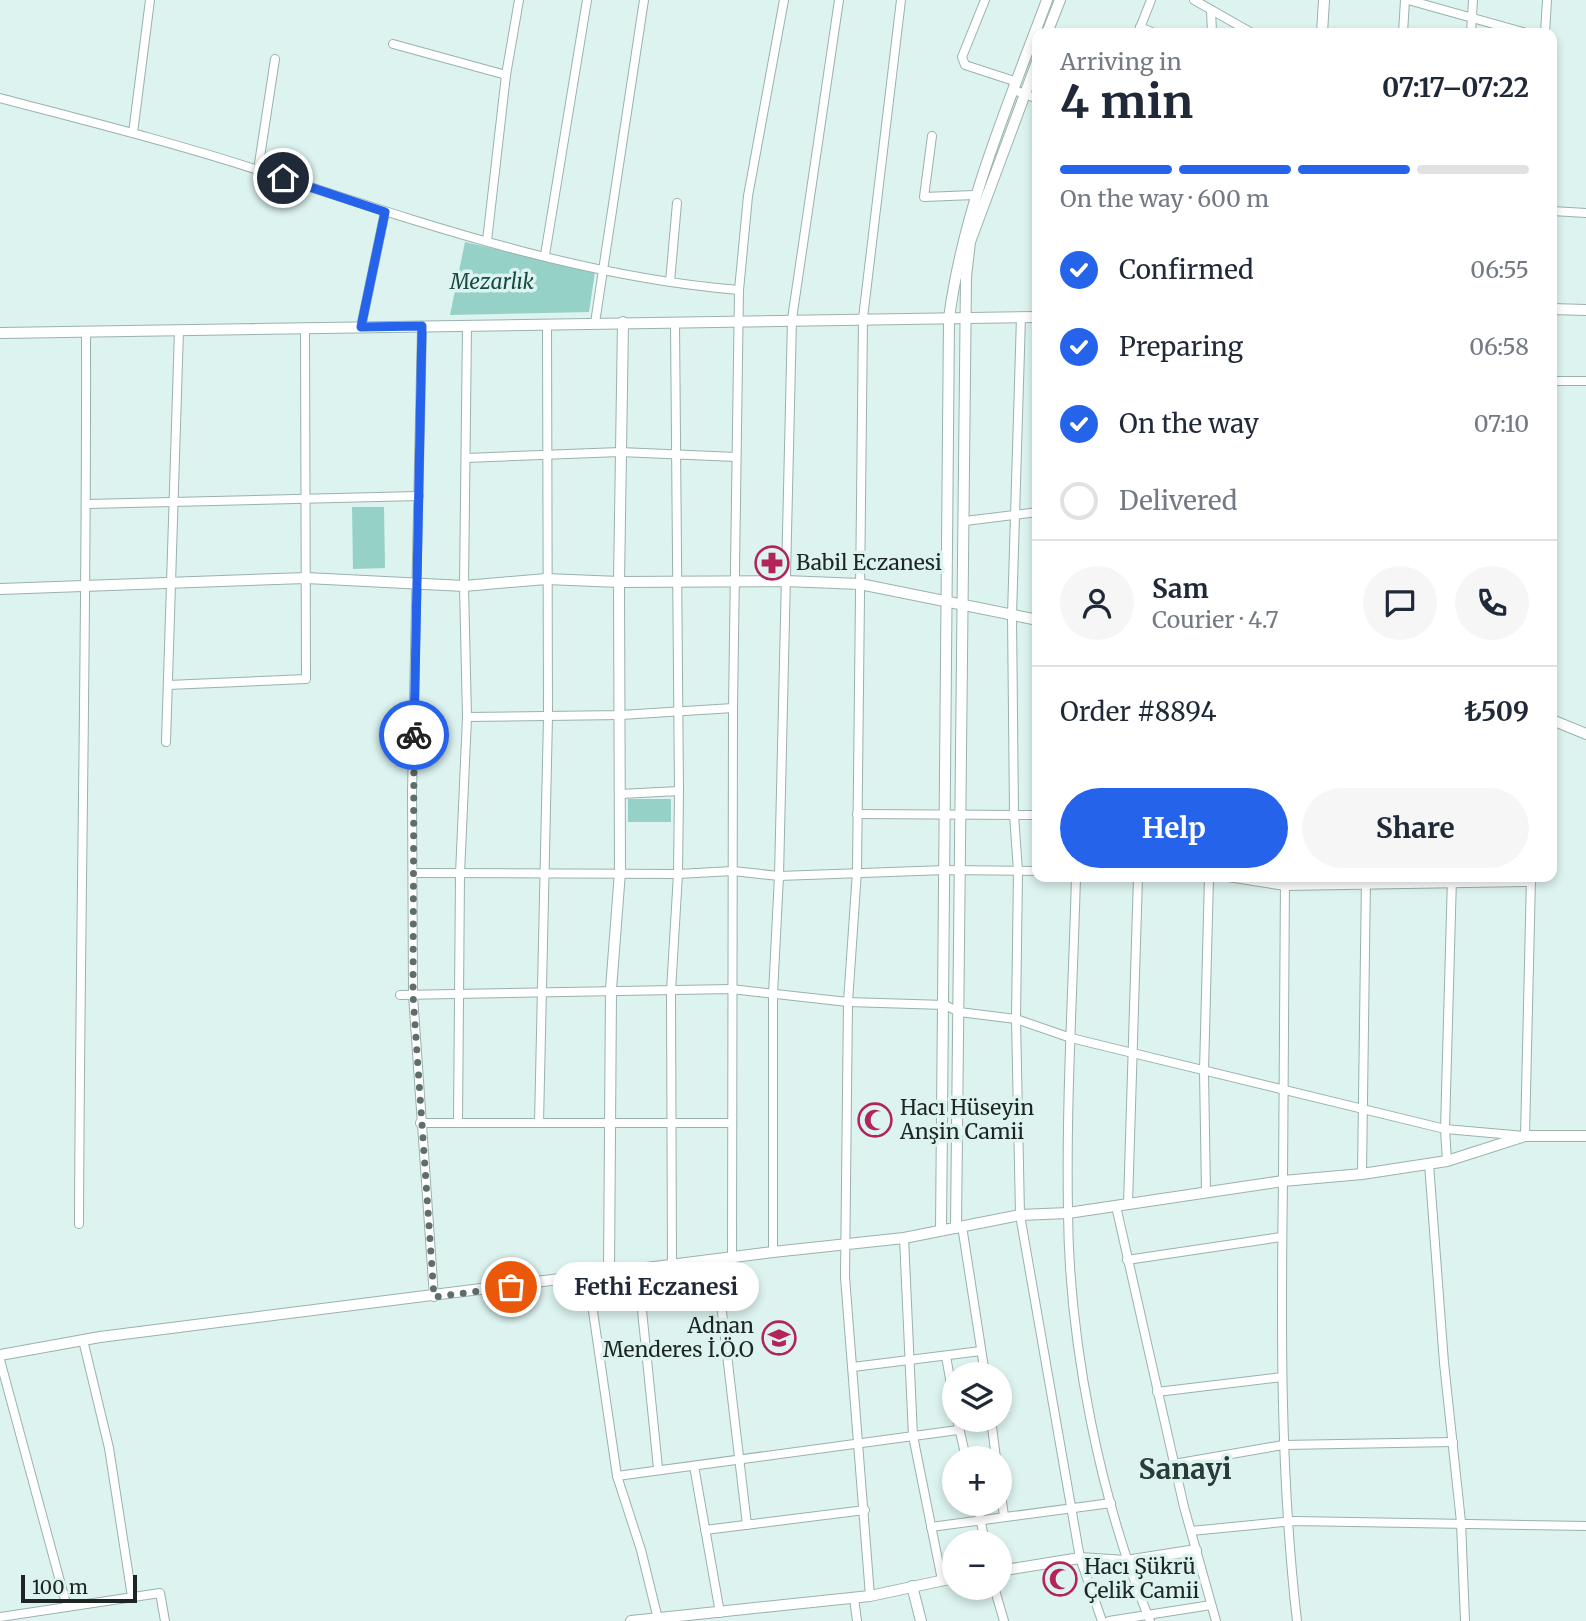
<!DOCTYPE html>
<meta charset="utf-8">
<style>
:root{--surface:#fff;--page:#f6f6f7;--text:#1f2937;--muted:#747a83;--line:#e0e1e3;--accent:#2563eb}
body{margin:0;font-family:Merriweather,serif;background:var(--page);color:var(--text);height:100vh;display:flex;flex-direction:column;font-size:26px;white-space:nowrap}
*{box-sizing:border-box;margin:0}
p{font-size:23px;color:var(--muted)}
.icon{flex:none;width:38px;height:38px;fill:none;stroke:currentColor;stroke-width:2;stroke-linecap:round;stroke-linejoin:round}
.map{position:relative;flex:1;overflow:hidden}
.sheet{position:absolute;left:1032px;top:28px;width:525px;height:854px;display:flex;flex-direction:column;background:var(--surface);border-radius:14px;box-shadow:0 4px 10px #0003}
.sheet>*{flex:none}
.controls{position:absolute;left:942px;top:1362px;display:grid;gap:14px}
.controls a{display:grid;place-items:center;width:70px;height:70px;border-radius:50%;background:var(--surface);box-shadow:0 4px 10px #0003;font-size:35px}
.scale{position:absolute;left:21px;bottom:18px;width:116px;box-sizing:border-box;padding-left:7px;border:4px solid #1d2624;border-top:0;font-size:19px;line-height:24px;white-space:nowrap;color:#1d2624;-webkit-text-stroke:5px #dcf3ef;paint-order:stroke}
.pin{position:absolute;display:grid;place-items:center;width:60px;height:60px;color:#fff;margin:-30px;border:4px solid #fff;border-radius:50%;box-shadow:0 2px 7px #0007}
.courier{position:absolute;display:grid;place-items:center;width:70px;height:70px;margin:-35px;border:5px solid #2563eb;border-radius:50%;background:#fff;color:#222;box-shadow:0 2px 9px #0007}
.bubble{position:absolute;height:49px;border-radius:24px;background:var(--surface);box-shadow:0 4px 10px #0003;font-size:23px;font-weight:700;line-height:49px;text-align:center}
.head em{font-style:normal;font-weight:700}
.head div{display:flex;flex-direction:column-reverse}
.head{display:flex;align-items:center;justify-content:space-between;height:119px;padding:0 28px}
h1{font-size:46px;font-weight:700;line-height:52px}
.bar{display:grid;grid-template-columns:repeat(4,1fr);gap:10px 7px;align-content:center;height:84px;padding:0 28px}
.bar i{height:9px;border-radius:5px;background:var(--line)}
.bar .selected{background:var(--accent)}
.bar p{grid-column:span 4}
.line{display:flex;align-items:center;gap:18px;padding:0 28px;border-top:2px solid var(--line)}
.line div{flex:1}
.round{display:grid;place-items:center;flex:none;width:74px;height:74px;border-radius:37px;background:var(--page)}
ol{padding:0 28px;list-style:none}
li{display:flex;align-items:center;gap:21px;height:77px}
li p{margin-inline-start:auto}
li .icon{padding:7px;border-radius:50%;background:var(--accent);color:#fff;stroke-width:4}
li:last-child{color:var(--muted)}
li i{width:38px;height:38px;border:4px solid var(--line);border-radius:50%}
.cta{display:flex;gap:14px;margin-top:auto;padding:14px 28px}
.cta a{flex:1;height:80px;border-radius:42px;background:var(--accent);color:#fff;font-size:28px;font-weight:700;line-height:80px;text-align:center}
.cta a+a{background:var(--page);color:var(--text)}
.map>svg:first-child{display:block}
.green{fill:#96d1c8}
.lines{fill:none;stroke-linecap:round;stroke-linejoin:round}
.minor-casing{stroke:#9bb1ad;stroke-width:10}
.tertiary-casing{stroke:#9bb1ad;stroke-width:12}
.minor{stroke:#fff;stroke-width:8}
.tertiary{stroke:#fff;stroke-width:10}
.done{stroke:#606e6b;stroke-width:7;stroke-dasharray:0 12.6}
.route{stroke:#2563eb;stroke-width:9}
.labels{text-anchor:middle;stroke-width:7;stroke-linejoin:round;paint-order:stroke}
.park-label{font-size:21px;font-style:italic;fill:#174b45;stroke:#dcf3ef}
.poi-label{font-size:21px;fill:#1d2624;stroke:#dcf3ef;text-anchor:start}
.district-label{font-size:28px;font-weight:bold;fill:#293c39;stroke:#dcf3ef}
</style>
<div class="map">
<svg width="1586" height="1621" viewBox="0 0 1586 1621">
<rect width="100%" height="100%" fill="#dcf3ef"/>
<g class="green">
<polygon points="465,242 595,272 589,312 450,315"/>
<polygon points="352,507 384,507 385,568 353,569"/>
<rect x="628" y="799" width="43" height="23"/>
</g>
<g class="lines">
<defs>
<g id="minor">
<polyline points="985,0 962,57 965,65 1017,82"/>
<polyline points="1194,0 1252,33"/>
<polyline points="1408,0 1526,33"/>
<polyline points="1211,10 1212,33"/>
<polyline points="1140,27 1154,33"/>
<polyline points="1138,33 1151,0"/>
<polyline points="1403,33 1405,0"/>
<polyline points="1471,33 1473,0"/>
<polyline points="1545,33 1547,0"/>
<polyline points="393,44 506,75"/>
<polyline points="1014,90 1038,99"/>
<path d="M 0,98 C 87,121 175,143 261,171 C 416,221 575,277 739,290"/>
<polyline points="133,133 150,0"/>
<polyline points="932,136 924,197 974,195"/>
<polyline points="258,170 275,59"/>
<polyline points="1552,211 1586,213"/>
<polyline points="487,241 506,75 519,0"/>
<polyline points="545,255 587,0"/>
<polyline points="670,282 677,203"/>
<polyline points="1021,317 1012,615 1014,815 1018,871 1016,1019 1020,1215 1080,1558 1102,1621"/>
<polyline points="595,323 644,0"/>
<polyline points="422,326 412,792 413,995 434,1297"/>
<polyline points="361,327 385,212"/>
<polyline points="1552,381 1586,381"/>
<polyline points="466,458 620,452 736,457"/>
<polyline points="87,504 419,496"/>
<polyline points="965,521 1038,512"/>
<polyline points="168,685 306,679 305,328"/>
<polyline points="467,717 621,715 733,708"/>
<polyline points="166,742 179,330"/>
<polyline points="620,794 679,791"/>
<polyline points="857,814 1038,815"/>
<polyline points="414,873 678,874 733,871 779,876 946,870 1038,871"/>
<path d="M 1076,877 C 1073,988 1066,1100 1068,1212 C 1069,1344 1100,1499 1150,1621"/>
<polyline points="1228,877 1285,886 1531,882"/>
<path d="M 1285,877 C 1284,978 1284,1079 1283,1180 C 1281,1327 1280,1474 1297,1621"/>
<polyline points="400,995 731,989 848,1002 945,1005 959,1012 1016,1019 1071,1038 1445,1129 1525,1136 1531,877"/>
<polyline points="420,1123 731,1123"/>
<polyline points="458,1123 460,874 467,717 464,586 467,326"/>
<polyline points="539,1123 548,717 547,324"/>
<polyline points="1447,1161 1445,1129 1452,877"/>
<polyline points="1429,1164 1444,1363 1461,1522 1465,1621"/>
<polyline points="1362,1174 1366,877"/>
<polyline points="1206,1192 1204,1071 1209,877"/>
<polyline points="1128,1204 1138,877"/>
<polyline points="1116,1206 1184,1507 1216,1621"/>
<path d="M 79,1224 C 80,926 87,629 86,331"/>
<polyline points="962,1226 985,1374"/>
<polyline points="904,1238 913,1436 942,1580"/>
<polyline points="773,1252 773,994 779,876 792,319 839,0"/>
<polyline points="732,1259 733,708 739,290 748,196 784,0"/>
<polyline points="1127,1260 1281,1237"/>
<polyline points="716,1261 747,1525"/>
<polyline points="672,1267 671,991 678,874 679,791 675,322"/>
<polyline points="638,1271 658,1468"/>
<polyline points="588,1277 617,1476 641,1550 658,1619"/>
<polyline points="83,1340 109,1448 132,1597"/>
<polyline points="946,1356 954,1402"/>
<polyline points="0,1360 67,1607"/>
<polyline points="853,1367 981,1351"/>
<polyline points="1157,1392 1282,1377"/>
<polyline points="957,1419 966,1458"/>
<polyline points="991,1419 996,1458"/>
<polyline points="1174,1464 1283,1445 1453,1442"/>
<polyline points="694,1466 720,1613"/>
<polyline points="617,1476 958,1430"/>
<polyline points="999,1480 1004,1516"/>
<polyline points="977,1503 985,1542"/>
<polyline points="931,1527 1111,1503"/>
<polyline points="705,1530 865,1510"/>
<polyline points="1191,1531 1294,1521 1586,1526"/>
<polyline points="994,1587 1004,1621"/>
<polyline points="870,1596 845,1277 848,1002 857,871 863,318 901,0"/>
<polyline points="854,1598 857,1621"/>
<polyline points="0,1617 160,1593 165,1621"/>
<polyline points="1109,1621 1211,1605"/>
</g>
<g id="tertiary">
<polyline points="1047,33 1060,0"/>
<polyline points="1322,33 1324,0"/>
<polyline points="1552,309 1586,310"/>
<polyline points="0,333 1038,317"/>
<polyline points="0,589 306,578 464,586 546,579 619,582 785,581 860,584 1038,620"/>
<polyline points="1552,720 1586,734"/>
<polyline points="956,1228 966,277 970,242 1038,59"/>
<path d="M 941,1230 L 949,318 C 964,206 1008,105 1047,0"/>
<polyline points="609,1273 611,989 620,872 619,582 623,322"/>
<polyline points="0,1355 100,1337 773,1252 904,1238 1020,1215 1068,1213 1283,1181 1362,1174 1447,1161 1525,1136 1586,1136"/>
<polyline points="999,1571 1080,1558 1126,1561 1196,1550"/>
<polyline points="912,1586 921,1621"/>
<polyline points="631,1621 870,1596 954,1578"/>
</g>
</defs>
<use href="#minor" class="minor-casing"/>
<use href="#tertiary" class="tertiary-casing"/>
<use href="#minor" class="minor"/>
<use href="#tertiary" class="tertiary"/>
</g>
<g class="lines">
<polyline class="done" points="414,735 413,995 434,1297 511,1287"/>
<polyline class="route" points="283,178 385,212 361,327 422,326 414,735"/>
</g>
<defs>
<symbol id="pharmacy-ring" viewBox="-11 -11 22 22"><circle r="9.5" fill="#dcf3ef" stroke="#b3255a" stroke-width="1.5"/><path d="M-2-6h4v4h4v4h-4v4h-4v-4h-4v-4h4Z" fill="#b3255a"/></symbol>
<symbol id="mosque-ring" viewBox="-11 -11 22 22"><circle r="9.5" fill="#dcf3ef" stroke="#b3255a" stroke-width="1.5"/><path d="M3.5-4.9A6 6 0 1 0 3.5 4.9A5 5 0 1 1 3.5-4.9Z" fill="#b3255a"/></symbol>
<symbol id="school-ring" viewBox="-11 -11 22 22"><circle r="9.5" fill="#dcf3ef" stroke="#b3255a" stroke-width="1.5"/><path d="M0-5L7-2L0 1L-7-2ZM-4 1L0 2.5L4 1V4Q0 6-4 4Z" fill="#b3255a"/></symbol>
</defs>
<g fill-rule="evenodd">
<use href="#pharmacy-ring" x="753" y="544" width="38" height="38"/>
<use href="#mosque-ring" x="856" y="1101" width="38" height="38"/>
<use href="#school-ring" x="760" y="1319" width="38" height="38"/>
<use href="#mosque-ring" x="1041" y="1560" width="38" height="38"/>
</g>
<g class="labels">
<g class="park-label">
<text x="492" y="289">Mezarlık</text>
</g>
<g class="poi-label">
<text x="796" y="570">Babil Eczanesi</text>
<text x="900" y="1115">Hacı Hüseyin<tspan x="900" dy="24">Anşin Camii</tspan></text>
<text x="754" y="1333" text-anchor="end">Adnan<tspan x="754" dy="24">Menderes İ.Ö.O</tspan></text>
<text x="1084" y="1574">Hacı Şükrü<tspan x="1084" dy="24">Çelik Camii</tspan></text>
</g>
<g class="district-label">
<text x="1185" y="1479">Sanayi</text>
</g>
</g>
</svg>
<div class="controls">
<a><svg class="icon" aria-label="layers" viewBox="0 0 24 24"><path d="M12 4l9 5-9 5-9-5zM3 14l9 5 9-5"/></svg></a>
<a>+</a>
<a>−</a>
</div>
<div class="scale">100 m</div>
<div class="pin" style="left:511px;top:1287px;background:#ea580c"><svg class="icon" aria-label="bag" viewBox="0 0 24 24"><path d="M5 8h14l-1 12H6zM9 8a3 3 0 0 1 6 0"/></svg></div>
<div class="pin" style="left:283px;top:178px;background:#1f2937"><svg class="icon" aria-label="home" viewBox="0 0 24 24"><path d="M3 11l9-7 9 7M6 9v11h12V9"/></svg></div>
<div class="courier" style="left:414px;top:735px"><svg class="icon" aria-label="bike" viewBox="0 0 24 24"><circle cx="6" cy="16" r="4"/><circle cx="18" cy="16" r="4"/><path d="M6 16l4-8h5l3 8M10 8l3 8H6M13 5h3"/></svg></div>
<div class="bubble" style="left:553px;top:1262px;width:206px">Fethi Eczanesi</div>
<section class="sheet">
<div class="head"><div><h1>4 min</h1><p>Arriving in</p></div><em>07:17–07:22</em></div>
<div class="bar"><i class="selected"></i><i class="selected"></i><i class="selected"></i><i></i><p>On the way · 600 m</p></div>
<ol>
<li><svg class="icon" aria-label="check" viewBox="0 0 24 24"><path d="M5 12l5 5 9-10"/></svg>Confirmed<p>06:55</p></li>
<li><svg class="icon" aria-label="check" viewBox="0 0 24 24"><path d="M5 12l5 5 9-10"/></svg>Preparing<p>06:58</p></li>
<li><svg class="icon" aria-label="check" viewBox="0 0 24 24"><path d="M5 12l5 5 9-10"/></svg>On the way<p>07:10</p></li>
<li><i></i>Delivered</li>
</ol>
<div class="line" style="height:126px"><a class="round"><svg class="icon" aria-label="person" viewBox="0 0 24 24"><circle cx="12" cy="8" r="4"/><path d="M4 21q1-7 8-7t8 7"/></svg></a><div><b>Sam</b><p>Courier · 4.7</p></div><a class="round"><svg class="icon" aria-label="chat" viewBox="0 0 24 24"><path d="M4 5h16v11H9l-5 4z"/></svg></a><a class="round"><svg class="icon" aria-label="phone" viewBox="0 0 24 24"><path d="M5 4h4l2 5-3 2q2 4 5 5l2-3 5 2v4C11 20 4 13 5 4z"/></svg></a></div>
<div class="line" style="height:91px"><div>Order #8894</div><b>₺509</b></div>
<div class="cta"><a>Help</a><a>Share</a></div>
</section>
</div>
